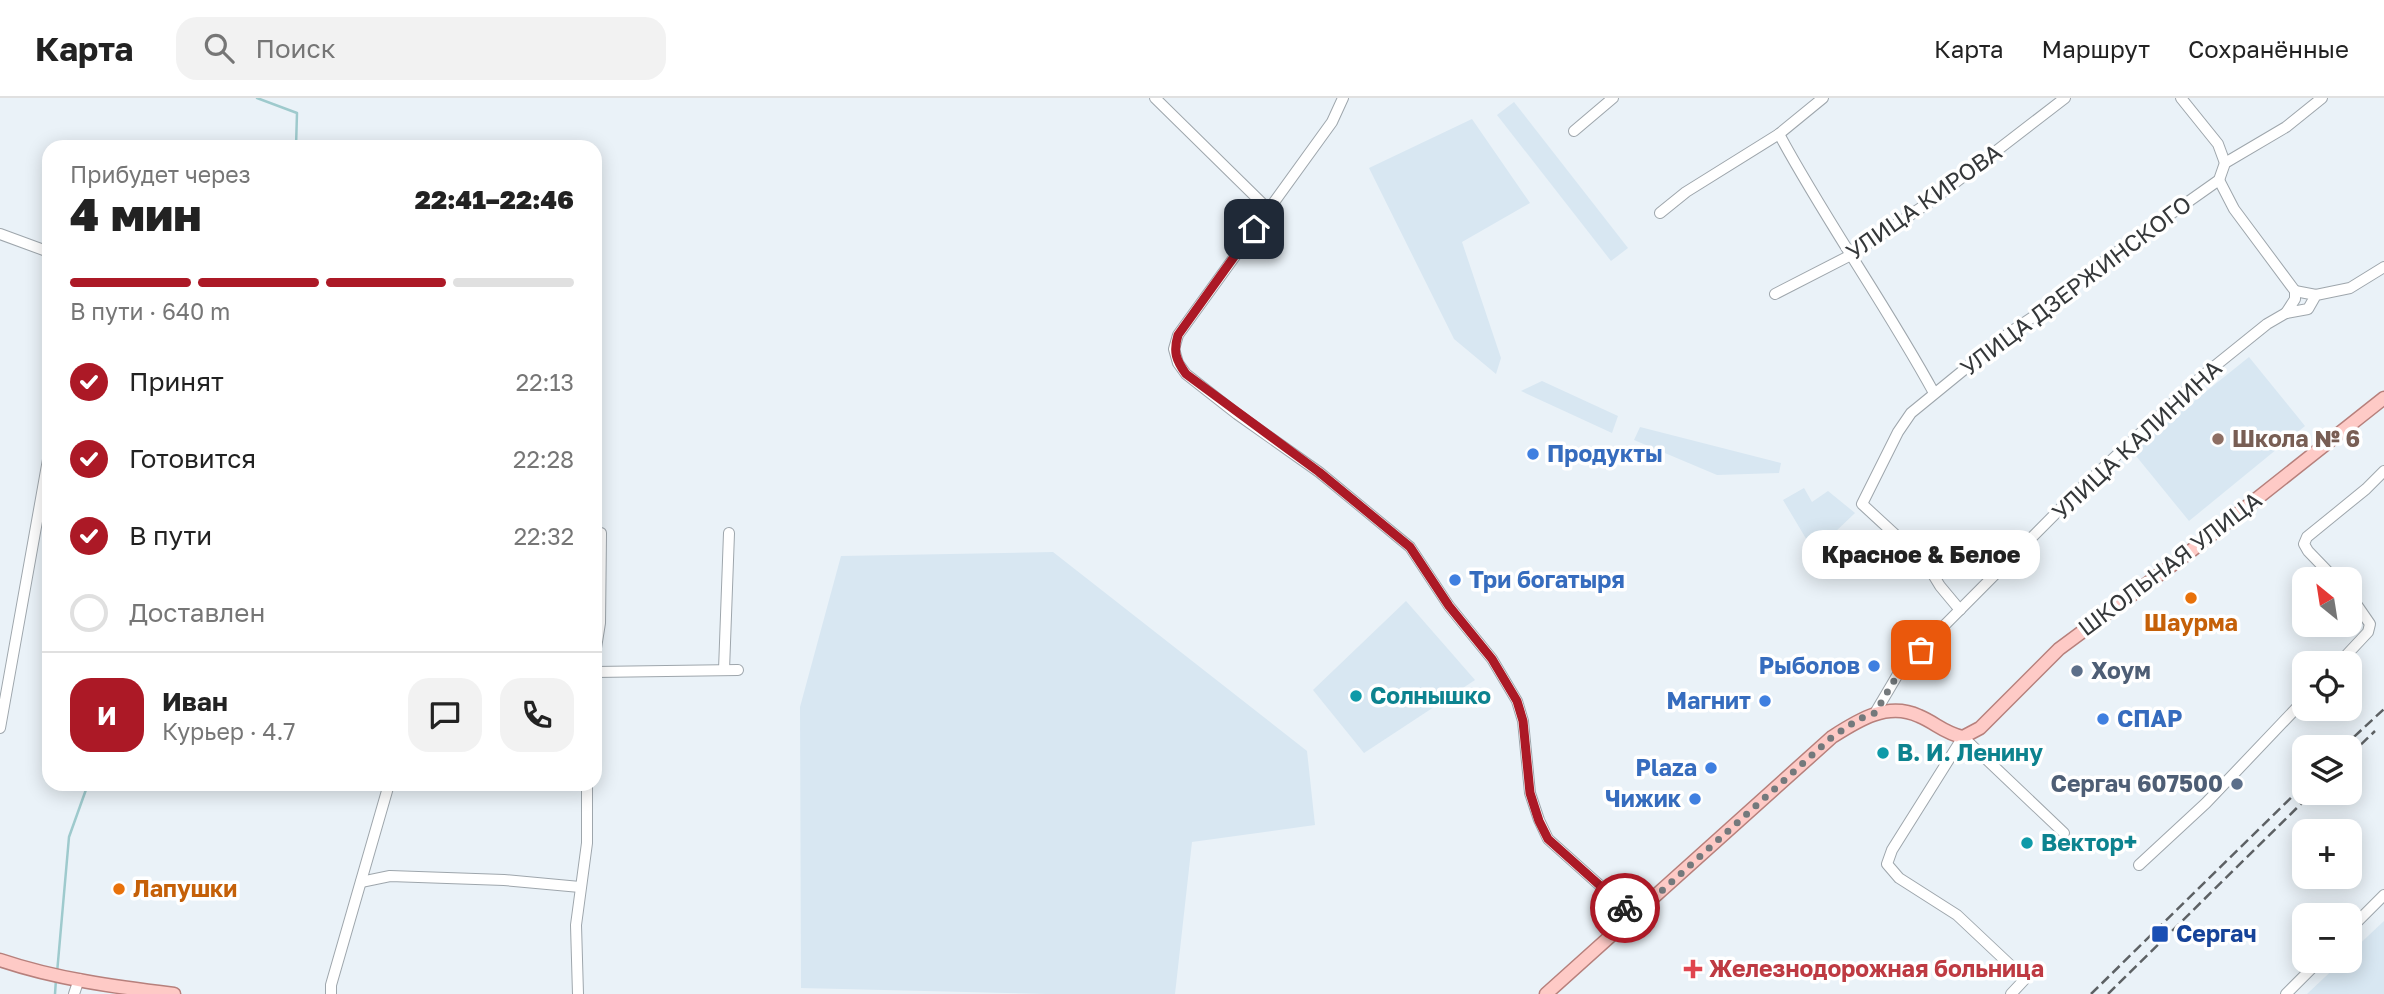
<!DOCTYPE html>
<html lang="ru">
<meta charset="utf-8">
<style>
:root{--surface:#fff;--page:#f2f2f2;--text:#222;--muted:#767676;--line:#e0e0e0;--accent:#ac1926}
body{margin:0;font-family:"Golos Text",sans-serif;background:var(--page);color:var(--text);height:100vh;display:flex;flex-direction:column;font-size:26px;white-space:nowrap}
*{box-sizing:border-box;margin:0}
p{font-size:23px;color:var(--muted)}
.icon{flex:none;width:38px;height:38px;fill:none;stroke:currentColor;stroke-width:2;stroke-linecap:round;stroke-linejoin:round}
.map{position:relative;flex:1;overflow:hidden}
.sheet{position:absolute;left:42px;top:42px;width:560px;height:651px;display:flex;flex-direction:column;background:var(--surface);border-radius:21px;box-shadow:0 4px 18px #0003}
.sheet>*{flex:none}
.needle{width:46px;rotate:330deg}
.tools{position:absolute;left:2292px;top:469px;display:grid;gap:14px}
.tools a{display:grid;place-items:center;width:70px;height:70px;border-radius:14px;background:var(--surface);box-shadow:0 4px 18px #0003;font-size:35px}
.pin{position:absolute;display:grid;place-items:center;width:60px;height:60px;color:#fff;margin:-30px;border-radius:14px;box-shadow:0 4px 10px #0006}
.courier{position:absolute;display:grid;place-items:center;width:70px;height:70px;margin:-35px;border:5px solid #ac1926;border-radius:50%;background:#fff;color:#222;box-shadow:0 2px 9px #0007}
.bubble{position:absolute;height:49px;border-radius:21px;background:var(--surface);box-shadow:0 4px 18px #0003;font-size:23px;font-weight:800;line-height:49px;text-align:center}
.overview em{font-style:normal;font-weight:800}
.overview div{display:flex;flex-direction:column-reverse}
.overview{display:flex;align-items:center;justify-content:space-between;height:119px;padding:0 28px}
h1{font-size:46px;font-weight:800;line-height:52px}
.bar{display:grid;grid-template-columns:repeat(4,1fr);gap:10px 7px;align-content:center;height:84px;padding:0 28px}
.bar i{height:9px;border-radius:5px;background:var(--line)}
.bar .active{background:var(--accent)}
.bar p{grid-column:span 4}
.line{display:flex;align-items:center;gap:18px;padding:0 28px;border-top:2px solid var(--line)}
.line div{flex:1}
.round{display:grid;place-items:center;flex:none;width:74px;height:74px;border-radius:21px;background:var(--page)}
ol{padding:0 28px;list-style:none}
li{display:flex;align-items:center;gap:21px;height:77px}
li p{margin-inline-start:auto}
li .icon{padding:7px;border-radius:50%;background:var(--accent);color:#fff;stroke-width:4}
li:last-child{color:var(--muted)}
li i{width:38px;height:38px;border:4px solid var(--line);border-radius:50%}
header{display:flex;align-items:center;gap:42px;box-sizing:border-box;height:98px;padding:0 35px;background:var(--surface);border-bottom:2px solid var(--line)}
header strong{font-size:33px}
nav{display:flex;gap:38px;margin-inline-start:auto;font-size:24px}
.search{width:490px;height:63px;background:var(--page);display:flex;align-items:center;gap:18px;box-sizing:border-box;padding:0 24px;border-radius:21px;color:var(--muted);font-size:26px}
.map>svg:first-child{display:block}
.built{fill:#d8e7f2}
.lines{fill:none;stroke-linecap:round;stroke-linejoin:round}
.stream{stroke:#9ecacd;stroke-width:2.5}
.minor-casing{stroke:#9ea6ac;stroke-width:12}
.major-casing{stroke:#b7807c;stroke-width:15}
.minor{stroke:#fff;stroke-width:10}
.major{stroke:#fecac6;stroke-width:12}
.rail{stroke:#5d6164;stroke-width:2.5;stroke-dasharray:10 5;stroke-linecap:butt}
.done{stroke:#74797c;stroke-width:7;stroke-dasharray:0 12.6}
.route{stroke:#ac1926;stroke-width:9}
.education-dot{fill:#8d6e63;stroke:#fff;stroke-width:2.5}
.shop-dot{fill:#3f7fe0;stroke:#fff;stroke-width:2.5}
.food-dot{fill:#e8710a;stroke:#fff;stroke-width:2.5}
.service-dot{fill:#5c6f8a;stroke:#fff;stroke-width:2.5}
.culture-dot{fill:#0f9aa8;stroke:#fff;stroke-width:2.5}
.transit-dot{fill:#1a4fb4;stroke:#fff;stroke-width:2.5}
.health-dot{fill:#e0444e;stroke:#fff;stroke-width:2.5}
.labels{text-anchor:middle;stroke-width:7;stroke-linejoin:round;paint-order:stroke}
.street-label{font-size:23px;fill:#35383a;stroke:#fff}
.education-label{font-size:23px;font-weight:bold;fill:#785e54;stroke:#fff;text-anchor:start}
.shop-label{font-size:23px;font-weight:bold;fill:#366cbe;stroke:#fff;text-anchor:end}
.food-label{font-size:23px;font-weight:bold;fill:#c56008;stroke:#fff}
.service-label{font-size:23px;font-weight:bold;fill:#4e5e75;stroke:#fff;text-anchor:start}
.culture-label{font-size:23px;font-weight:bold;fill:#0d838f;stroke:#fff;text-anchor:start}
.transit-label{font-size:23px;font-weight:bold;fill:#164399;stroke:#fff;text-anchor:start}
.health-label{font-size:23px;font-weight:bold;fill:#be3a42;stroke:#fff;text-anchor:start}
</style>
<header>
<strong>Карта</strong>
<div class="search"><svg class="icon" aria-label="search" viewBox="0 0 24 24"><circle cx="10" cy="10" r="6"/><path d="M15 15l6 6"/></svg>Поиск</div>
<nav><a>Карта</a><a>Маршрут</a><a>Сохранённые</a></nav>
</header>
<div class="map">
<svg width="2384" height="896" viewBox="0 0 2384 896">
<rect width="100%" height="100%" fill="#eaf2f8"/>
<g class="built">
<polygon points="1514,4 1628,150 1611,163 1497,17"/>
<polygon points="1472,21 1530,105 1462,144 1501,260 1496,276 1454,241 1369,70"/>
<polygon points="2249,259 2305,328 2189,423 2132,353"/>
<polygon points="1542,283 1618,318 1612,335 1521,293"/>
<polygon points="1640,329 1781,365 1779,375 1717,377 1634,342"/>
<polygon points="1804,390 1812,404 1828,393 1855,415 1814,454 1783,402"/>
<polygon points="1053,454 1307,653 1315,727 1192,744 1175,896 1046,896 801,890 800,609 841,458"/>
<polygon points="1406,503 1475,582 1364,655 1313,592"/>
<polygon points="2384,823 2384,896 2307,896 2342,863 2350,863 2350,855"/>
</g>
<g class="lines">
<g class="stream">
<polyline points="257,0 297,15 296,49"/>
<polyline points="57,875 69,739 88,686"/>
<polyline points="55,896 56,881"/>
</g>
<defs>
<g id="minor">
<polyline points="1155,0 1268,111"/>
<polyline points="1343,0 1332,24 1178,237 1174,251 1178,265 1186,276 1237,316 1319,374 1410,449 1449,508 1492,561 1517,603 1523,623 1530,695 1539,722 1548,741 1634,818"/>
<polyline points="2181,0 2218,46 2225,65"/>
<polyline points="1574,33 1613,0"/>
<path d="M 1779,36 C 1827,125 1886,207 1934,295"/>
<polyline points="2219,82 2234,111 2295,193 2295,201 2286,215"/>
<polyline points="1660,115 1686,94 1779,36 1823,0"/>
<polyline points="0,136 49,154"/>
<polyline points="2295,193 2316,197"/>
<polyline points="1775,196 1851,157 1934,101 2065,0"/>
<polyline points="2335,481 2308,453 2304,446 2307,439 2366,391 2384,373"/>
<polyline points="1960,512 1940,488 1926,465 1862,406 1898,334 1911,315 2009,235 2042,213 2066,190 2219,82 2225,65 2286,29 2322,0"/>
<polyline points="595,556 600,525 601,435"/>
<polyline points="2339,565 2368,534 2370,526 2350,497"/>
<polyline points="724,572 729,435"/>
<polyline points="595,574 738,572"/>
<polyline points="1875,615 1901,571 2074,397 2200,280 2267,226 2286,215 2308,211 2316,197 2350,190 2384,169"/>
<polyline points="0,630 49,356"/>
<polyline points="2139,767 2206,705 2305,601"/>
<polyline points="361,784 390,778 504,782 580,789"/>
<polyline points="2350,831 2384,797"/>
<polyline points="74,896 79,881"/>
<polyline points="331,896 331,887 389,686"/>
<polyline points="578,896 576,827 587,745 587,686"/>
<polyline points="2011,896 2025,881 1957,817 1899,780 1887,766 1892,752 1963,639 2064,735"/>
<polyline points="2286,896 2319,863"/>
</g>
<g id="major">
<path d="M 0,862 C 56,881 116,889 174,896"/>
<path d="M 1546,896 L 1832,639 C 1857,623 1887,603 1919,618 C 1936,625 1944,635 1963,639 L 1980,630 L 2059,551 L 2187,456 L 2384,300"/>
</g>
</defs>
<use href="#minor" class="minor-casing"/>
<use href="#major" class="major-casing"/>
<use href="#minor" class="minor"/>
<use href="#major" class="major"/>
<g class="rail">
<polyline points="2343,649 2384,611"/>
<polyline points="2350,657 2375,633"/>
<polyline points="2091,896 2305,686"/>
<polyline points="2108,896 2312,695"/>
</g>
</g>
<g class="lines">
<polyline class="done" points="1625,810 1634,818 1832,639 1859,621 1875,615 1901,571 1921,552"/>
<path class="route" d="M 1254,131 L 1178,237 C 1173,254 1176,262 1186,276 L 1319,374 L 1410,449 L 1449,508 L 1492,561 L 1517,603 L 1523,623 L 1530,695 L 1539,723 L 1548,741 L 1625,810"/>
</g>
<circle class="education-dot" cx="2218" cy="341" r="7"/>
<g class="shop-dot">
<circle cx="1533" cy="356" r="7"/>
<circle cx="1455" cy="482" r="7"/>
<circle cx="1874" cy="568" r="7"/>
<circle cx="1765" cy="603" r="7"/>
<circle cx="2103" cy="621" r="7"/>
<circle cx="1711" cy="670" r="7"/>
<circle cx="1695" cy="701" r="7"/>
</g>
<g class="food-dot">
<circle cx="2191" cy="500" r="7"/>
<circle cx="119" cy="791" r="7"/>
</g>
<g class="service-dot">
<circle cx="2077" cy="573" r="7"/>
<circle cx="2237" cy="686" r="7"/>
</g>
<g class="culture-dot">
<circle cx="1356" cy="598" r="7"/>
<circle cx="1883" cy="655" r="7"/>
<circle cx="2027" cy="745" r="7"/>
</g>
<rect class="transit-dot" x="2151" y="827" width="18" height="18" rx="3.5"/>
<path class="health-dot" d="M1689.5 860.5h7v7h7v7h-7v7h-7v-7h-7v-7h7z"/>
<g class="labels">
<g class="street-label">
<text transform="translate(1924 104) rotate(-35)" y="8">УЛИЦА КИРОВА</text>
<text transform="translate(2076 188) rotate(-37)" y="8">УЛИЦА ДЗЕРЖИНСКОГО</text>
<text transform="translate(2137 342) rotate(-43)" y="8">УЛИЦА КАЛИНИНА</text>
<text transform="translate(2170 466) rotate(-37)" y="8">ШКОЛЬНАЯ УЛИЦА</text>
</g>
<g class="education-label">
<text x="2232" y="349">Школа № 6</text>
</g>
<g class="shop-label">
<text x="1547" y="364" text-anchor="start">Продукты</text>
<text x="1469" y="490" text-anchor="start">Три богатыря</text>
<text x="1860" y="576">Рыболов</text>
<text x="1751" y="611">Магнит</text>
<text x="2117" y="629" text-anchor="start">СПАР</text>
<text x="1697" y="678">Plaza</text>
<text x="1681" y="709">Чижик</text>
</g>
<g class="food-label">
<text x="2191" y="533">Шаурма</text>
<text x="133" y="799" text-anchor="start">Лапушки</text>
</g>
<g class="service-label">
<text x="2091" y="581">Хоум</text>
<text x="2223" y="694" text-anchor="end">Сергач 607500</text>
</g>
<g class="culture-label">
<text x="1370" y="606">Солнышко</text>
<text x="1897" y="663">В. И. Ленину</text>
<text x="2041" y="753">Вектор+</text>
</g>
<g class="transit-label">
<text x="2176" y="844">Сергач</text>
</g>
<g class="health-label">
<text x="1709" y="879">Железнодорожная больница</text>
</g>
</g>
</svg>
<div class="tools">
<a><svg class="needle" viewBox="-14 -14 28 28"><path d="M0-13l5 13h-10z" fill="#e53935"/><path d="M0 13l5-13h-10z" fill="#767676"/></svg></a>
<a><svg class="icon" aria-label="locate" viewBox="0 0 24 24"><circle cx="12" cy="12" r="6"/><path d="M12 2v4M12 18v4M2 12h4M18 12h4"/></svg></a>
<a><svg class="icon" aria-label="layers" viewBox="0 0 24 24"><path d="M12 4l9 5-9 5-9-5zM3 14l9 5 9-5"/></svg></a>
<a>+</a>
<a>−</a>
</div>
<div class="pin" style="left:1921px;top:552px;background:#ea580c"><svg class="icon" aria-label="bag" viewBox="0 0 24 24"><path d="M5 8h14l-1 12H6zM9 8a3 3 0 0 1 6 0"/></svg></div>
<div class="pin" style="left:1254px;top:131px;background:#1f2937"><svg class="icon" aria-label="home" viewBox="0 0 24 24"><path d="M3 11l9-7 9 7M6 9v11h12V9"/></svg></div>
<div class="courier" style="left:1625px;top:810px"><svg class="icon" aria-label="bike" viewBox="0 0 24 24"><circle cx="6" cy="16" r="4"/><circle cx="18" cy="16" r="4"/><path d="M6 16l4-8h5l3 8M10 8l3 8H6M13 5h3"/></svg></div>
<div class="bubble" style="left:1802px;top:432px;width:238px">Красное &amp; Белое</div>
<section class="sheet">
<div class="overview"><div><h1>4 мин</h1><p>Прибудет через</p></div><em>22:41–22:46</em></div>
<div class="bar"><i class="active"></i><i class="active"></i><i class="active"></i><i></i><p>В пути · 640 m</p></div>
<ol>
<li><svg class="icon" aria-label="check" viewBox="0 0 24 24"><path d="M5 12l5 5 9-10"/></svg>Принят<p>22:13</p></li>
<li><svg class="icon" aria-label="check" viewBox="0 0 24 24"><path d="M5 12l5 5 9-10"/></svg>Готовится<p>22:28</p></li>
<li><svg class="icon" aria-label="check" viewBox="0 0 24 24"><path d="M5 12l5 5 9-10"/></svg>В пути<p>22:32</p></li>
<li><i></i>Доставлен</li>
</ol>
<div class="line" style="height:126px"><b class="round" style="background:var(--accent);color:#fff">И</b><div><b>Иван</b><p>Курьер · 4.7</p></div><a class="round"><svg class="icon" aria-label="chat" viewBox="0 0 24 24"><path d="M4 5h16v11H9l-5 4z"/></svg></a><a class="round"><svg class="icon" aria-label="phone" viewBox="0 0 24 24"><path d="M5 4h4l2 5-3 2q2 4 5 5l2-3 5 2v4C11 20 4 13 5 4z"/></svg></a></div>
</section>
</div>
